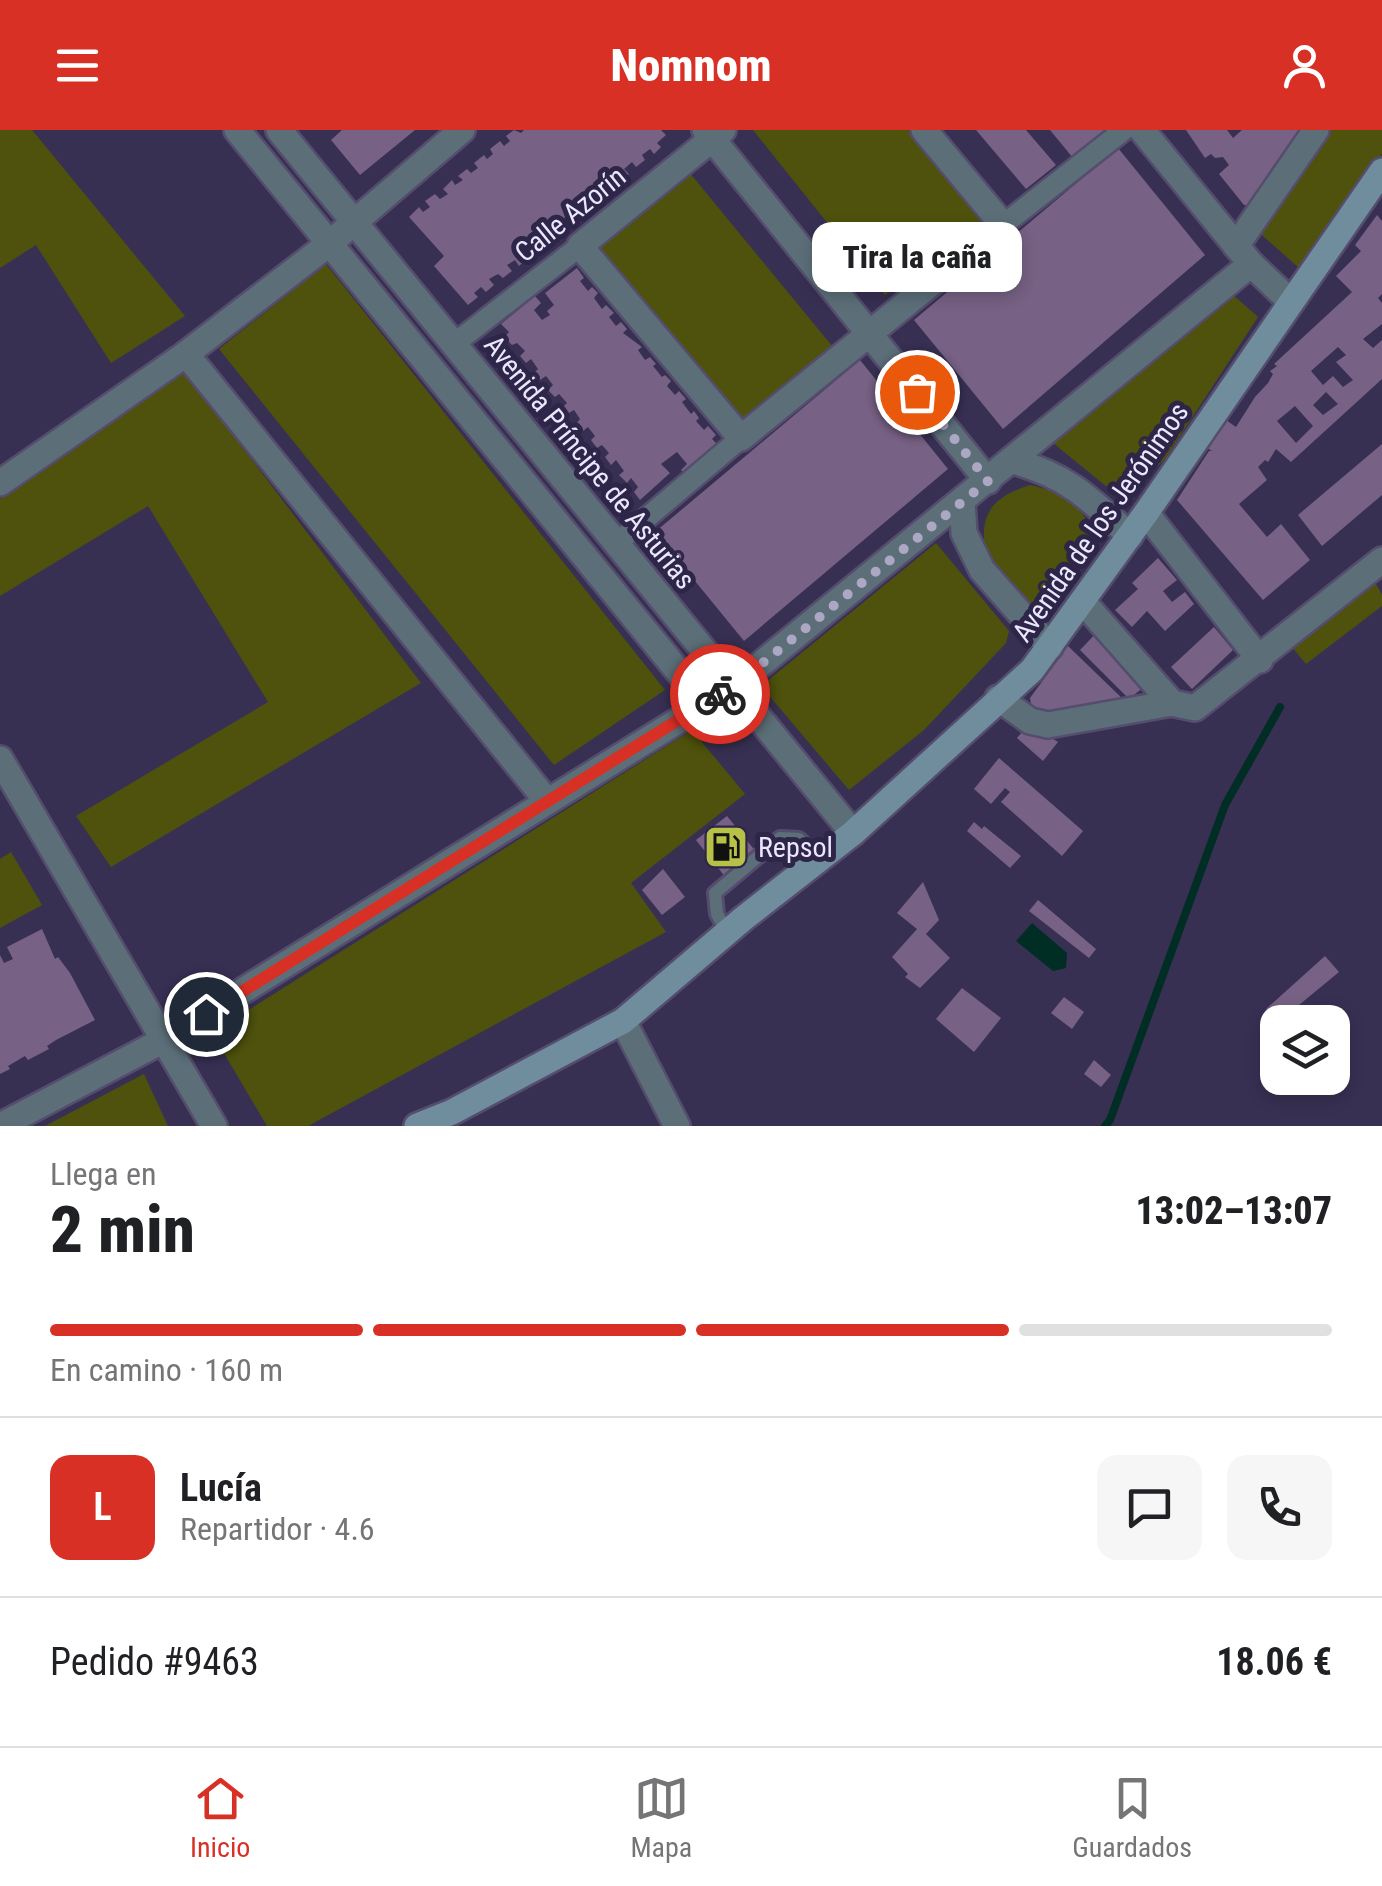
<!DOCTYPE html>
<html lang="es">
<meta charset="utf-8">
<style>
:root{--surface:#fff;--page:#f6f6f6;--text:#202124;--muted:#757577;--line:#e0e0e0;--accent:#d93025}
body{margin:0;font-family:"Roboto Condensed",sans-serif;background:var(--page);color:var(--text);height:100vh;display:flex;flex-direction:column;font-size:38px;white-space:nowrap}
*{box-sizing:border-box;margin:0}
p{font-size:32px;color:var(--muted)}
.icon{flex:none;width:55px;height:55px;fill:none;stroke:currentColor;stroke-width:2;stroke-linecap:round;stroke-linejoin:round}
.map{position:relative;height:996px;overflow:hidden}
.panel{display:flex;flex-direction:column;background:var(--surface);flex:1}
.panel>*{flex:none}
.controls{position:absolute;left:1260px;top:875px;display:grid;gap:20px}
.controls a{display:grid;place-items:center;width:90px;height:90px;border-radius:20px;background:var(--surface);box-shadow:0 5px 15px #0003;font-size:50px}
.pin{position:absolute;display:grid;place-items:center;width:85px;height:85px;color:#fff;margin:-42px;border:5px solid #fff;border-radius:50%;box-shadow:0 2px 10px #0007}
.courier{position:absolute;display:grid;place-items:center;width:100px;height:100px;margin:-50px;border:8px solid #d93025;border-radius:50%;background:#fff;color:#222;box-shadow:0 2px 12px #0007}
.bubble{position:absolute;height:70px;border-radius:20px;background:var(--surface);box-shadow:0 5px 15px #0003;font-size:32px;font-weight:800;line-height:70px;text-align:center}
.summary em{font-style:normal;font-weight:800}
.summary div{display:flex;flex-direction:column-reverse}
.summary{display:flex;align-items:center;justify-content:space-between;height:170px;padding:0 50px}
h1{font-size:65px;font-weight:800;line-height:75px}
.bar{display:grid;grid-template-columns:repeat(4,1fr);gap:15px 10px;align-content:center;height:120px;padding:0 50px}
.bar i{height:12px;border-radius:8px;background:var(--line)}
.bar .on{background:var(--accent)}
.bar p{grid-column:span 4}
.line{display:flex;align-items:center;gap:25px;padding:0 50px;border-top:2px solid var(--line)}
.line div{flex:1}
.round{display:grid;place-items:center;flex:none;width:105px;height:105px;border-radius:20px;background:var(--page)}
header{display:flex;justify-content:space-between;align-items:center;height:130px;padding:0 50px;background:var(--accent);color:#fff;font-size:45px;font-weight:800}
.tab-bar{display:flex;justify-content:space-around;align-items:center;height:140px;border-top:2px solid var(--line);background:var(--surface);font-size:28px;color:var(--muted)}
.tab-bar a{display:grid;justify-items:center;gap:5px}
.tab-bar .on{color:var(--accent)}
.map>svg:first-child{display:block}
.green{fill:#4e520c}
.water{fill:#002e24}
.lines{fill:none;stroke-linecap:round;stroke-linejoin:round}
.stream{stroke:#002e24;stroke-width:8}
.building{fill:#776184;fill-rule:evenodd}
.service-casing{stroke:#554d6e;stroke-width:18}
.pedestrian-casing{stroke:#554d6e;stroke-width:25}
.minor-casing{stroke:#554d6e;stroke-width:30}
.secondary-casing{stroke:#554d6e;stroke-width:30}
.service{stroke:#5c6f79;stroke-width:12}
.pedestrian{stroke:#5c6f79;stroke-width:20}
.minor{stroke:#5c6f79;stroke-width:25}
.secondary{stroke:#708d9e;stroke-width:25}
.done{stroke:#aca7c2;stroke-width:10;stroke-dasharray:0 18}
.route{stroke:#d93025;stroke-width:12}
.labels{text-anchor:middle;stroke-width:10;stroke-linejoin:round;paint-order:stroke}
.street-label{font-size:28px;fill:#ebe7fd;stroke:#2e2648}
.poi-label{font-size:28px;fill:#ebe7fd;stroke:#2e2648;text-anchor:start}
</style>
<header><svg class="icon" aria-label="menu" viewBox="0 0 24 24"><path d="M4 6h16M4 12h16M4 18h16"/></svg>Nomnom<svg class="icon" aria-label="person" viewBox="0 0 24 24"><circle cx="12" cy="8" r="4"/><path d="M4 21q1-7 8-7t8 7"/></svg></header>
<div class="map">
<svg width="1382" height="996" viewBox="0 0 1382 996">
<rect width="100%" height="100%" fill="#383053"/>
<g class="green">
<polygon points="0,0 32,0 185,186 111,233 36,115 0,138"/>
<polygon points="753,0 908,0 982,90 885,165"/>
<polygon points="1318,0 1382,0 1382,24 1299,138 1253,97"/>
<polygon points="689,42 837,222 742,299 596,118"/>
<polygon points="326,134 665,560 554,635 219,219"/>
<polygon points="1232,164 1258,187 1165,329 1148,345 1112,361 1053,313"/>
<polygon points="184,240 421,553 111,737 76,686 268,572 148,376 0,466 0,369"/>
<path d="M 1030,355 C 1056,361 1082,370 1089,399 C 1091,406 1093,415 1089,422 C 1081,436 1048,467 1035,478 C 1019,463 997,444 987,425 C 983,419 984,409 984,402 C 985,373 1006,363 1030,355 Z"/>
<polygon points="936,413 1009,501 1006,513 924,600 849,660 761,556"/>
<polygon points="1374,450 1382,465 1382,476 1306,534 1290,515"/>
<polygon points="692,600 745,664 631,753 666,802 308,996 267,996 212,903"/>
<polygon points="11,722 42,775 0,798 0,729"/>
<polygon points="144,944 168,996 45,996"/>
</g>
<polygon class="water" points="1032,793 1067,823 1066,838 1053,841 1016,811"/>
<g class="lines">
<polyline class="stream" points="1105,996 1110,990 1225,675 1280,577"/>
</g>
<g class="building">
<polygon points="342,0 415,0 360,45 331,10"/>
<polygon points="514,0 521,3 524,0 661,0 666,5 657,13 661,17 654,24 650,19 642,25 645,30 636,37 632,32 624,39 629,44 619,52 615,47 607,53 611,59 602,66 599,62 592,67 594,71 586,78 582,74 574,81 578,86 569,92 566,86 558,94 562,99 553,105 548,101 541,108 544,112 536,120 532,116 524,123 528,128 519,136 515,130 507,135 512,141 503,148 498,144 489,149 494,155 486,162 481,157 474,163 478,167 468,175 434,136 444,126 409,87 419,77 423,82 430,77 425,71 435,64 440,69 448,64 443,59 452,50 455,55 463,50 458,46 467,39 471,43 478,38 474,33 484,25 487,29 493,24 490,19 500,11 504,16 510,11 506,6"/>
<polygon points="976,0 1026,0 1056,35 1026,59"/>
<polygon points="1050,0 1106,0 1073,28"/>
<polygon points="1186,0 1227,0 1233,8 1242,0 1312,0 1255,76 1244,75 1219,44 1229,35 1223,27 1215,28 1211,24 1205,28"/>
<polygon points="1118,18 1205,125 1003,299 914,190"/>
<path d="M 1377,85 L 1382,91 L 1382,164 L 1378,168 L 1382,173 L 1382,194 L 1363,209 L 1373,218 L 1382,210 L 1382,249 L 1291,332 L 1276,319 L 1268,332 L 1265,330 L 1258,337 L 1267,350 L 1239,374 L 1267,407 L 1281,394 L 1310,430 L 1263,470 L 1177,370 L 1209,321 L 1212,321 L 1207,318 L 1226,290 L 1236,297 L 1255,267 L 1268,253 L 1273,244 L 1270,241 L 1277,236 L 1274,234 L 1352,162 L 1336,146 L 1361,121 L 1355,115 ZM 1338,217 L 1346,225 L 1336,232 L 1353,250 L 1343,257 L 1333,246 L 1323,255 L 1311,241 ZM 1326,262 L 1338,274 L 1323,285 L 1313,275 ZM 1295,276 L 1313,296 L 1296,313 L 1277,291 Z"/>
<polygon points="577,138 584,148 580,151 588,161 592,157 598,163 594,168 602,179 606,175 614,183 609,187 616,196 621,192 627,199 623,203 642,217 638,220 645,230 650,227 656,234 653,236 662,247 665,245 671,251 667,256 675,265 679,261 686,269 682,272 691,284 694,281 699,288 696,291 704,300 708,296 716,305 712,309 721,318 687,347 681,340 687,334 677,322 661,334 670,343 640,370 634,362 638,357 631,348 627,353 619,345 624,341 616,330 611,335 605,327 609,323 602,315 597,318 591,310 595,306 588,297 583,301 576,294 580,289 574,280 569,283 563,277 567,273 559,264 555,267 548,260 553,255 546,246 540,250 534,243 538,239 531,229 526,233 520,226 525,221 517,213 512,215 504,207 509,202 501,194 535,166 541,173 534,180 542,190 550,185 547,181 554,175 545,163"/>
<polygon points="860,230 948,339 744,511 655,402"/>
<polygon points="1382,314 1382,365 1322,416 1298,385"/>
<polygon points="1158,428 1177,450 1163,461 1172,472 1185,462 1194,474 1165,501 1147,481 1132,497 1115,480 1138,459 1132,453"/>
<polygon points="1214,497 1233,520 1192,559 1171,537"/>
<polygon points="1101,498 1150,552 1129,569 1080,520"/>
<polygon points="1068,516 1126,572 1041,585 1032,580 1030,568"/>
<polygon points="1023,601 1044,603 1058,612 1043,631 1017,608"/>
<polygon points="999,628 1083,701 1062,726 1001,672 1010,662 1005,658 991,674 974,659"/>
<polygon points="727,686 757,723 726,748 696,710"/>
<polygon points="974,692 982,699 984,696 1021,726 1010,738 967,701"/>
<polygon points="663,739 685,767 662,785 642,760"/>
<polygon points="923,752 939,790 926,804 950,828 920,858 905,847 908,844 892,827 917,799 897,783"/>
<polygon points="1038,770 1096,819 1089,828 1029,781"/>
<polygon points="42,799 55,829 58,827 70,843 95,890 56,910 47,916 49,919 28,930 25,926 8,936 10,939 0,944 0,825 4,833 13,829 7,817"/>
<polygon points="1325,826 1339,842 1299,875 1310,888 1304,892 1275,892 1266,879"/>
<polygon points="962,858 1001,888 974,922 936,889"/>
<polygon points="1064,867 1084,882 1072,899 1051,883"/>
<polygon points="1094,930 1111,945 1101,957 1084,944"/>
</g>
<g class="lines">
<defs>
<polyline id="service" points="727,802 717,784 715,763 780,708 799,709 820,729"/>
<g id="pedestrian">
<polyline points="1003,95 1124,0"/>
<polyline points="454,214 580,116"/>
<polyline points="617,413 741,308"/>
</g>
<g id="minor">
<polyline points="237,0 704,573"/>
<polyline points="279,0 853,703"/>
<polyline points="705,0 988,351"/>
<polyline points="723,0 580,116 741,308 1003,95 924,0"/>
<polyline points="1142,0 1251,134 1291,172"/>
<polyline points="1236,116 1316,0"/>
<polyline points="186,224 547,671"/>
<path d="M 1013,331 C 1068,346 1089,368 1130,406"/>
<polyline points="0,353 186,224 330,113 462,0"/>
<polyline points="962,372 964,403 982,440 1050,517"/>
<polyline points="1146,383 1260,530"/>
<polyline points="1083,472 1172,573 1195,578 1382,430"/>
<polyline points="998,568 1030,591 1048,595 1172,573"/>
<polyline points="0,629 214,996"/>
<polyline points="623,891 677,996"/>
<polyline points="0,996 162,911 734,556 1251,134"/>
</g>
<polyline id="secondary" points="417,996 452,982 623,891 744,788 853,703 1032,540 1146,383 1382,41"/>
</defs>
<use href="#service" class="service-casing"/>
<use href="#pedestrian" class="pedestrian-casing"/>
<use href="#minor" class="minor-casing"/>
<use href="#secondary" class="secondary-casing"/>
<use href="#service" class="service"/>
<use href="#pedestrian" class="pedestrian"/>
<use href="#minor" class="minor"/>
<use href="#secondary" class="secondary"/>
</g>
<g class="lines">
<polyline class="done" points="720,564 754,540 988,351 917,262"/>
<polyline class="route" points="206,884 720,564"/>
</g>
<defs>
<symbol id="fuel-square" viewBox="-11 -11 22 22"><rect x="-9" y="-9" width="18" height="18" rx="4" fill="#b8c147" stroke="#2e2648"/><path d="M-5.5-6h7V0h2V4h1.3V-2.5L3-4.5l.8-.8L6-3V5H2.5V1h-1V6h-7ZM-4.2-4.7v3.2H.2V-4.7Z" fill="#111"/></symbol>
</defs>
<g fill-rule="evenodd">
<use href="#fuel-square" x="701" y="692" width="50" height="50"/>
</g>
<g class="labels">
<g class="street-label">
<text transform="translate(570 84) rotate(-39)" y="10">Calle Azorín</text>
<text transform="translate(590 332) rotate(51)" y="10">Avenida Príncipe de Asturias</text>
<text transform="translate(1100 392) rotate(-55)" y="10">Avenida de los Jerónimos</text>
</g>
<g class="poi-label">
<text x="758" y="727">Repsol</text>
</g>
</g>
</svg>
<div class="controls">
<a><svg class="icon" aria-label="layers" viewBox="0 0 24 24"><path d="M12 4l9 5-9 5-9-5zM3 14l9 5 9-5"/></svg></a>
</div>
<div class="pin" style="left:917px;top:262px;background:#ea580c"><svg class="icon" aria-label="bag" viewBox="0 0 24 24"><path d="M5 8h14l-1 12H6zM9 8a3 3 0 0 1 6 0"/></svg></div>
<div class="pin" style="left:206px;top:884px;background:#1f2937"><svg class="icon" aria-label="home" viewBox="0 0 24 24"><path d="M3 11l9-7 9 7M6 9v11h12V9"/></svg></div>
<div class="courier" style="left:720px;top:564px"><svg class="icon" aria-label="bike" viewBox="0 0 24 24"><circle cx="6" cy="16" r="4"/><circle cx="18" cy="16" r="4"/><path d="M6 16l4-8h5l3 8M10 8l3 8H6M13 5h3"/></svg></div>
<div class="bubble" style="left:812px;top:92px;width:210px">Tira la caña</div>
</div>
<section class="panel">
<div class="summary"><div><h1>2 min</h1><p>Llega en</p></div><em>13:02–13:07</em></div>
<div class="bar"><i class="on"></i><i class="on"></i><i class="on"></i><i></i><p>En camino · 160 m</p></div>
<div class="line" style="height:180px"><b class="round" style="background:var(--accent);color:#fff">L</b><div><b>Lucía</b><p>Repartidor · 4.6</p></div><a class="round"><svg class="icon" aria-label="chat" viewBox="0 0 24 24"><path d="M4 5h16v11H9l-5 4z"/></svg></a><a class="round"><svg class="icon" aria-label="phone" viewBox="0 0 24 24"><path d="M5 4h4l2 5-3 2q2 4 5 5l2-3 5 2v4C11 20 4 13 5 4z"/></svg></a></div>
<div class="line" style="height:130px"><div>Pedido #9463</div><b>18.06 €</b></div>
</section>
<nav class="tab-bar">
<a class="on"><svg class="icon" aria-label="home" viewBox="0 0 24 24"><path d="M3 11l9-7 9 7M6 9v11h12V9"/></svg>Inicio</a>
<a><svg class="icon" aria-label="map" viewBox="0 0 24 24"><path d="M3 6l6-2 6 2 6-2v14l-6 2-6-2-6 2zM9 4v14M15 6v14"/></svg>Mapa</a>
<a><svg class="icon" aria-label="saved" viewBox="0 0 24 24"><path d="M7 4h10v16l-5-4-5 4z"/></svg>Guardados</a>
</nav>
